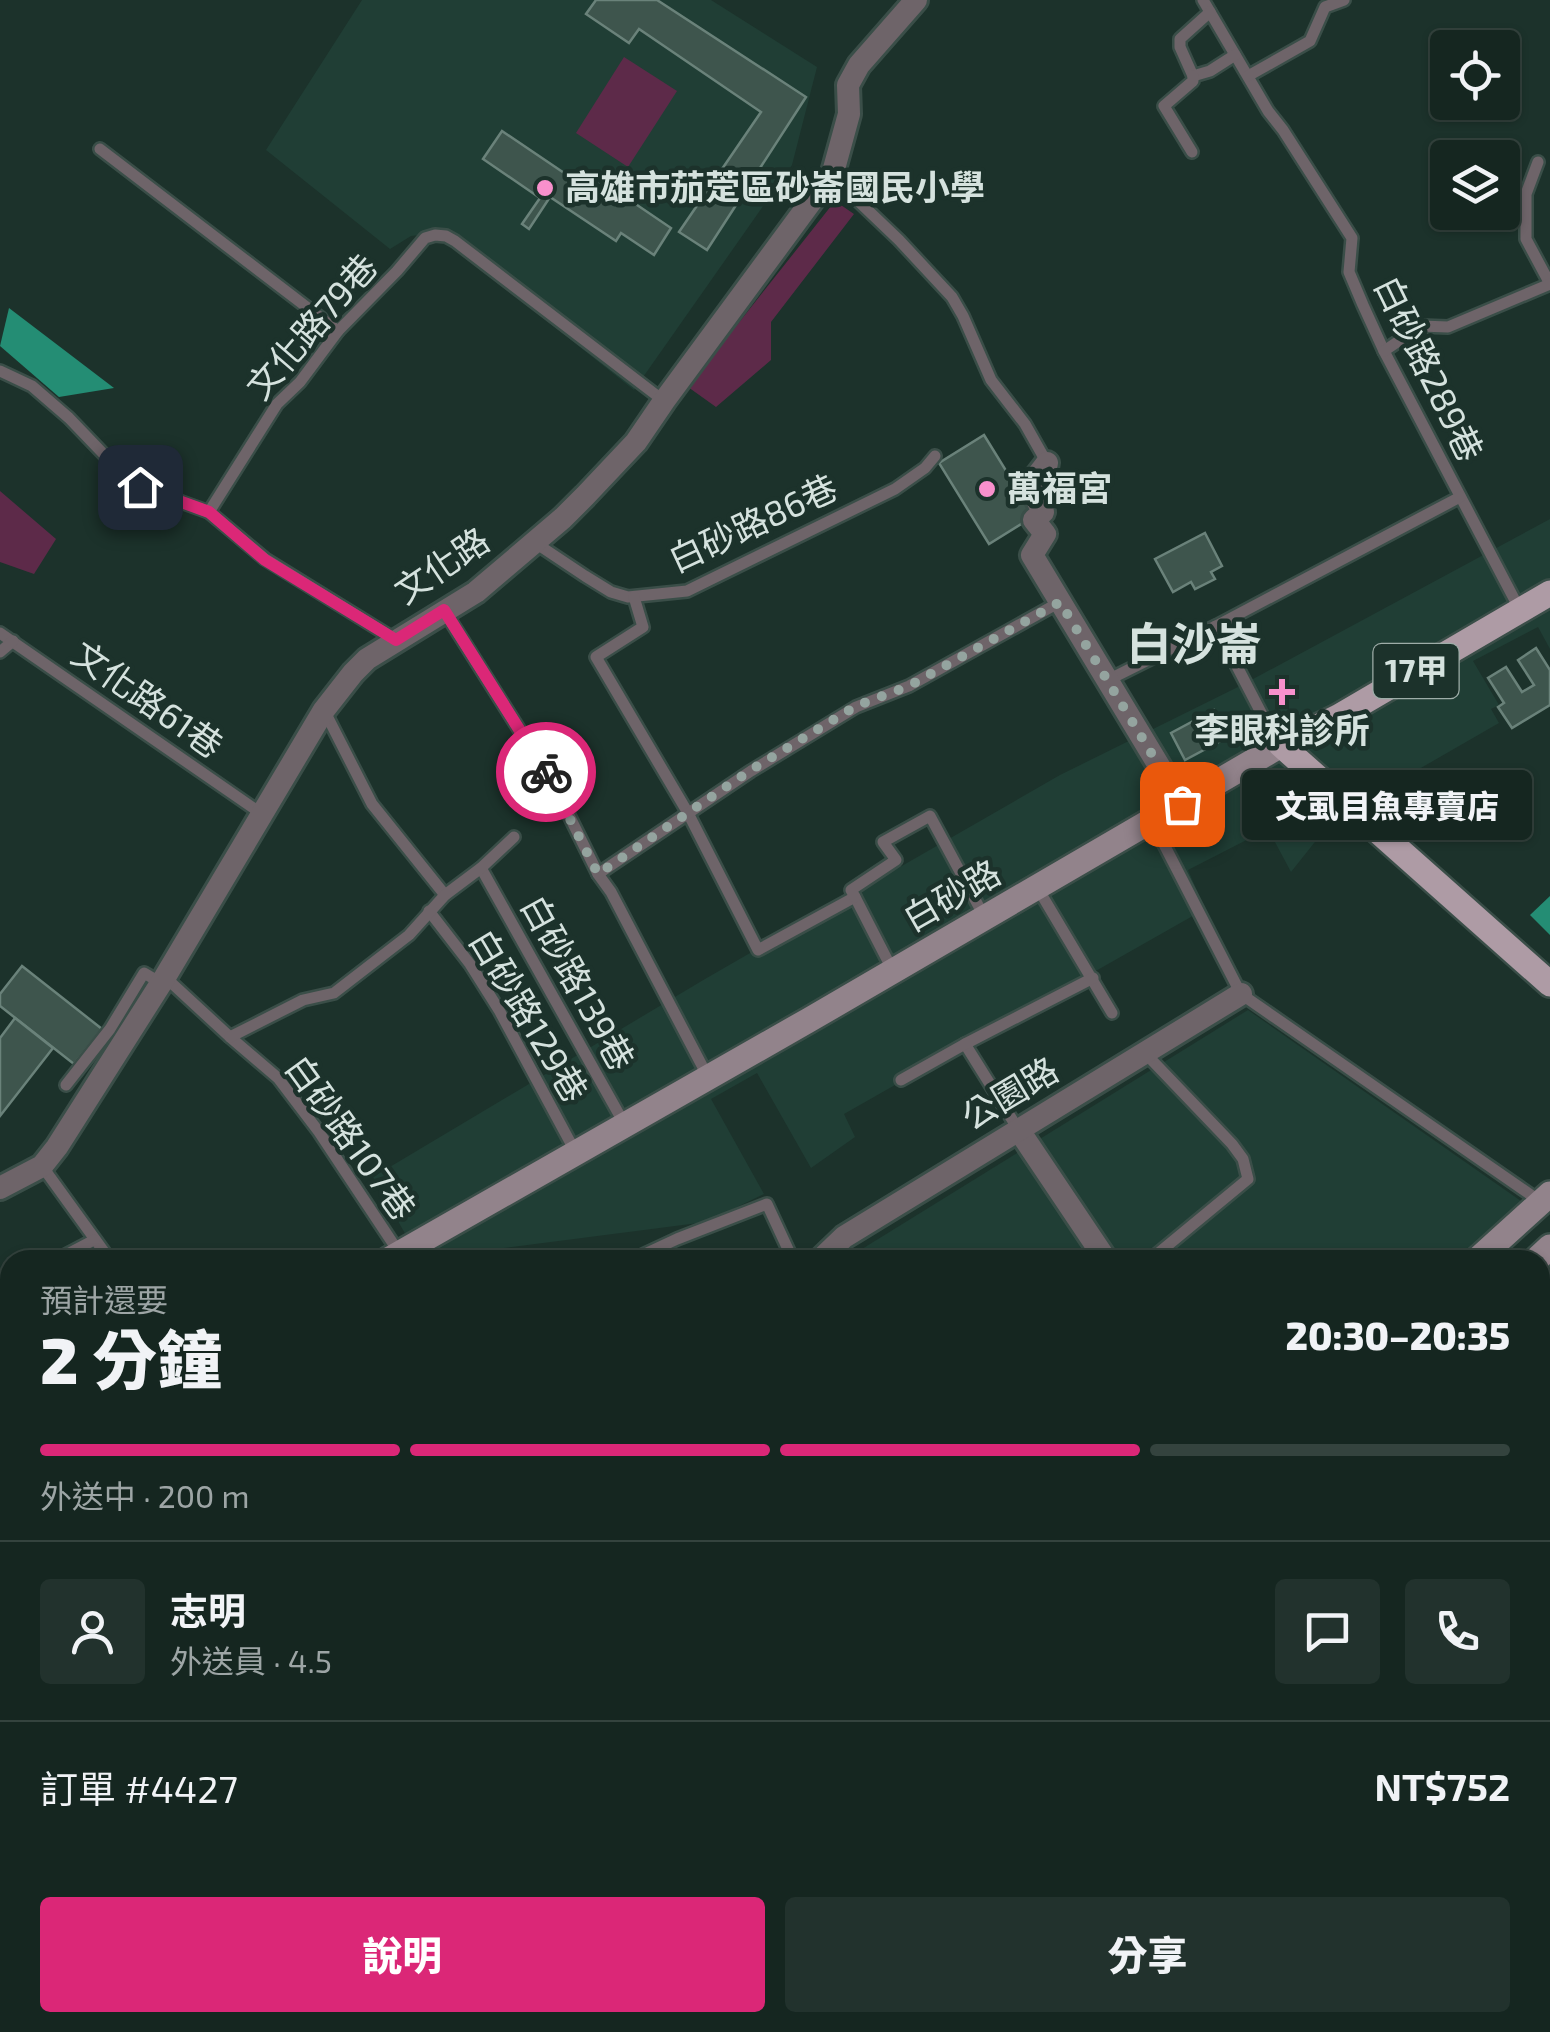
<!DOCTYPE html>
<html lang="zh-TW">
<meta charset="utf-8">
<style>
:root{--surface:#152620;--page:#22322d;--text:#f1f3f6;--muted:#9da5a5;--line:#34433e;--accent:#db2777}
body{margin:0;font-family:"Exo 2","Noto Sans TC",sans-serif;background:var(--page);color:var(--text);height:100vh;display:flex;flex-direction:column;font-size:38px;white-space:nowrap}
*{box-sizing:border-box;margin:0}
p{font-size:32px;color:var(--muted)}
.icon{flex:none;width:55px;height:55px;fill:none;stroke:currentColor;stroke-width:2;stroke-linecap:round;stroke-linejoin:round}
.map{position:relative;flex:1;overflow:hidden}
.side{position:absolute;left:0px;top:1250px;width:1550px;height:782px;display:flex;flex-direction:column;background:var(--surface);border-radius:30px 30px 0 0;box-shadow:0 2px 8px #0004,0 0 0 2px var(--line)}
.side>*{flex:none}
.fabs{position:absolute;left:1430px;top:30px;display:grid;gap:20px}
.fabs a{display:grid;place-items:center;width:90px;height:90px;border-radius:10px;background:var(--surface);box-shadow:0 2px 8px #0004,0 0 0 2px var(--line);font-size:50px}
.pin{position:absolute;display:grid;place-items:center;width:85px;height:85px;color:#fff;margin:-42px;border-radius:20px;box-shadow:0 5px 15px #0006}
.courier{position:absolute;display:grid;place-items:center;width:100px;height:100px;margin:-50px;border:8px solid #db2777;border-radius:50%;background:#fff;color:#222;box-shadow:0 2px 12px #0007}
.bubble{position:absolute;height:70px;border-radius:10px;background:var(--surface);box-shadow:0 2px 8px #0004,0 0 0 2px var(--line);font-size:32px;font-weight:800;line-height:70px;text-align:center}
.overview em{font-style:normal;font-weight:800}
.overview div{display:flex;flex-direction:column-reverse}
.overview{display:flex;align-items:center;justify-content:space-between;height:170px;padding:0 40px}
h1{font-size:65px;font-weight:800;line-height:75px}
.bar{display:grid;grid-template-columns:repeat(4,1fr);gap:15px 10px;align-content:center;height:120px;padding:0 40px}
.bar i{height:12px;border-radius:8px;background:var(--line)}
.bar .current{background:var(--accent)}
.bar p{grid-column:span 4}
.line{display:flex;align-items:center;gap:25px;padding:0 40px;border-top:2px solid var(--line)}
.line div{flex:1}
.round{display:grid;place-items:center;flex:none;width:105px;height:105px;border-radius:10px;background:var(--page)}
.button{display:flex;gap:20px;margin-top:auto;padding:20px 40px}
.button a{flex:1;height:115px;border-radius:10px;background:var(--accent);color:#fff;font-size:40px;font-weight:800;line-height:115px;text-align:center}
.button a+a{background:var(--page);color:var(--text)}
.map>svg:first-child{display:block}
.built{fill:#203e35}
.green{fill:#5d2a49}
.water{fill:#248d74}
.building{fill:#3e554d;stroke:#6a827a;stroke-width:2.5}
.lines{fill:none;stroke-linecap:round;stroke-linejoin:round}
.lane-casing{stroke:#3a4e48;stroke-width:16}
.street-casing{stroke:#3a4e48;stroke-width:28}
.secondary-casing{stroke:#3a4e48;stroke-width:30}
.primary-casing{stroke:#3a4e48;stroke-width:30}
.lane{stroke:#6e6469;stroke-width:11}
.street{stroke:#6e6469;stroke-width:22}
.secondary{stroke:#92838b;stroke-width:25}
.primary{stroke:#ae9ba5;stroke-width:25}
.done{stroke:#94a49f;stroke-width:10;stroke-dasharray:0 18}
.route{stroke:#db2777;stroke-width:12}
.poi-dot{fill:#f890cc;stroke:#1c322b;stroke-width:4}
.labels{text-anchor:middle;stroke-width:9;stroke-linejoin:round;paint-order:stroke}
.shield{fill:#1c322b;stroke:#9eada8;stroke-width:2.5}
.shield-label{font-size:32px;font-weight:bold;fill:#d5e2de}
.poi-label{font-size:35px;font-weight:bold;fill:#d5e2de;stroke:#1c322b;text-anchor:start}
.street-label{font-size:35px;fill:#d5e2de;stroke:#1c322b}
.district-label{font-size:45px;font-weight:bold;fill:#d5e2de;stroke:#1c322b}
</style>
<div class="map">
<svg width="1550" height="2032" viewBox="0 0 1550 2032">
<rect width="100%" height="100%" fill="#1c322b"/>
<g class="built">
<polygon points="362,0 711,0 817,67 792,165 634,390 436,233 411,236 390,249 266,150"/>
<polygon points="1550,519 1550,649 1538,627 1473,661 1499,705 1491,709 1499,723 1334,818 1291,872 1268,829 1188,870 1205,909 844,1114 855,1137 811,1168 757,1073 711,1099 764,1194 706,1222 504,1248 483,1260 420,1260 373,1177 705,979 1060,775 1242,685"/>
<polygon points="1248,1010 1521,1201 1455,1260 870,1260 862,1249"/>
<polygon points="1540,1398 1550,1409 1550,1817 1540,1826"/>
<polygon points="1550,1975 1550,2032 1489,2032 1499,2023 1540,2022 1540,1985"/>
</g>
<g class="green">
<polygon points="624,57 677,91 628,167 576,133"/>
<polygon points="835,201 854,214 771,322 771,360 716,407 688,387"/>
<polygon points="0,491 56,539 34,574 0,562"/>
<polygon points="10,1722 10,2022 601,2023 590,2032 0,2032 0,1727"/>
</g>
<g class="water">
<polygon points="9,308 114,388 59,397 0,346"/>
<polygon points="1550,896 1550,935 1530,915"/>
</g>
<g class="building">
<polygon points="596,0 657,0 806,97 707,250 679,232 761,112 639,29 629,43 586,14"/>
<polygon points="502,131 576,181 584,169 671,228 654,255 621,233 616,241 550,197 529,229 522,224 540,198 483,159"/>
<polygon points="984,435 1034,516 989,544 939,463"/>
<polygon points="1205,533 1222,566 1211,572 1215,579 1195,589 1191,582 1173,592 1155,559"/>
<polygon points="1536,648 1550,670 1550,705 1512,728 1498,707 1504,703 1488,678 1506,667 1522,692 1534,685 1518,660"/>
<polygon points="1214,710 1228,737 1185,760 1171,733"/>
<polygon points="22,966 102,1029 74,1064 0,1006 0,994"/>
<polygon points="15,1018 53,1048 0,1116 0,1038"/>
<polygon points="1540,1413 1550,1425 1550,1474 1540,1482"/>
<polygon points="1550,1553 1550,1574 1540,1562"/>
<polygon points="1540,1580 1550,1592 1550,1641 1540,1649"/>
<polygon points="1550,1653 1550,1755 1540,1743 1540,1661"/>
</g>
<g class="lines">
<defs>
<g id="lane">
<polyline points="1203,0 1268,111 1283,130 1352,238 1349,272 1363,305 1384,351 1520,610"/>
<polyline points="1210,12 1180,39 1180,47 1193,76 1210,71 1235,55"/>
<polyline points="1248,76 1310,41 1325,7 1344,0"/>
<polyline points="100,149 338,331"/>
<polyline points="1192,152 1164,106 1193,81 1193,76"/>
<polyline points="1538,162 1526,194 1526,239 1550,284"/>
<polyline points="832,176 899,240 952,297 963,316 991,380 1025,424 1047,463"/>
<polyline points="1384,351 1421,326 1448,327 1550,284"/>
<polyline points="0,371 32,386 69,418 116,467 140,487 209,512"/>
<polyline points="534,542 585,576 611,592 628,597 687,591 895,489 925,468 935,456"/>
<polyline points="634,597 643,627 596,657 688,813 758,950 855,897 893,971"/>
<polyline points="445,612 553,783 598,874 611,892 708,1077"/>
<polyline points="1216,626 1269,728 1281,745"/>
<polyline points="0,633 262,814"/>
<polyline points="396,640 265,559 209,512 277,404 300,382 338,331 397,271 425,238 435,235 446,236 455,241 664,401"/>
<polyline points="0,652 13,641"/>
<polyline points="1106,681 1216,626 1460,497"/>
<polyline points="324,710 372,804 445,895"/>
<polyline points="1152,821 1241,994 1541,1202"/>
<polyline points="481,868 625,1125"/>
<polyline points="598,874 751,771 856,707 909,686 1060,602"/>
<polyline points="1037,887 1112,1013"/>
<polyline points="855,897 851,890 896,860 883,842 930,816 985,918"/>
<polyline points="429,911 470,964 499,1010 576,1153"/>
<polyline points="165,977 230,1037 278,1078 319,1132 400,1254"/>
<polyline points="230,1037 303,1000 334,993 409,935 445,895 481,868 514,837"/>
<polyline points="965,1044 1018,1129"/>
<polyline points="1145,1053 1232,1144 1243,1159 1248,1179 1150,1260"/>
<polyline points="901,1080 965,1044 1093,978"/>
<polyline points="66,1085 110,1029 144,973 161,983"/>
<polyline points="42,1166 110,1260"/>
<polyline points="56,1260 94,1240"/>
<polyline points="632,1260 677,1239 767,1204 793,1260"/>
<polyline points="0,1290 10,1285"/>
<polyline points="0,1506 10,1523"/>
</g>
<g id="street">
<polyline points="1047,463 1030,485 1043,512 1034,520 1045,534 1032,555 1182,804"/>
<polyline points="1018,1129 1106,1260"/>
<polyline points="0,1188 42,1166 57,1147 165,977 324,710 353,673 367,659 476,592 563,518 585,496 636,442 664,401 821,188 832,176 849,114 848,85 859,65 916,0"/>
<polyline points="820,1260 844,1237 1241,994"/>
<polyline points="1540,1382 1550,1393"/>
<polyline points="0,1718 10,1713"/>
<polyline points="1540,1798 1550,1810"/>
</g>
<g id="secondary">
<polyline points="388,1260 809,1020 1281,745"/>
<polyline points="1477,1260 1550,1194"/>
<polyline points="1536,1260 1550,1247"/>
<polyline points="0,1483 10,1478"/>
<polyline points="652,2032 662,2022"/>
<polyline points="709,2032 719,2022"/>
</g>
<polyline id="primary" points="1550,593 1338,717 1281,745 1550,984"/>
</defs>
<use href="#lane" class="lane-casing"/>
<use href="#street" class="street-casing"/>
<use href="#secondary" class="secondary-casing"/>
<use href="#primary" class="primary-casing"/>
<use href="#lane" class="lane"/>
<use href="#street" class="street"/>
<use href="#secondary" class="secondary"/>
<use href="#primary" class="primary"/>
</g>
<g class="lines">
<polyline class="done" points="546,772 598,874 751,770 856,706 909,686 1060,602 1182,804"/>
<polyline class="route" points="140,487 209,512 265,560 396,640 444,610 546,772"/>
</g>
<g class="poi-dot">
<circle cx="545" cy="188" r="10"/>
<circle cx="987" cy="489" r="10"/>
<path d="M1277 677h10v10h10v10h-10v10h-10v-10h-10v-10h10z"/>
</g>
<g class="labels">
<rect class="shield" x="1373.5" y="644" width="85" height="54" rx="8"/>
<g class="shield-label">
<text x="1416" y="682">17甲</text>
</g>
<g class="poi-label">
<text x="565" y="200">高雄市茄萣區砂崙國民小學</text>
<text x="1007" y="501">萬福宮</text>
<text x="1282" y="743" text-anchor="middle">李眼科診所</text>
</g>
<g class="street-label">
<text transform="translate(312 327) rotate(-49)" y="12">文化路79巷</text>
<text transform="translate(1428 369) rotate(64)" y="12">白砂路289巷</text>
<text transform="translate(753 524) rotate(-25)" y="12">白砂路86巷</text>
<text transform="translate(442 566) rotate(-34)" y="12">文化路</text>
<text transform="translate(147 700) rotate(35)" y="12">文化路61巷</text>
<text transform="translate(952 896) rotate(-30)" y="12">白砂路</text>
<text transform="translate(577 983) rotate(61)" y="12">白砂路139巷</text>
<text transform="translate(528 1016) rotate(59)" y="12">白砂路129巷</text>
<text transform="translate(1010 1094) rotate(-31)" y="12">公園路</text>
<text transform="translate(350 1138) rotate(54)" y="12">白砂路107巷</text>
</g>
<g class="district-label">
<text x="1194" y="660">白沙崙</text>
</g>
</g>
</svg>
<div class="fabs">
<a><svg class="icon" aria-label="locate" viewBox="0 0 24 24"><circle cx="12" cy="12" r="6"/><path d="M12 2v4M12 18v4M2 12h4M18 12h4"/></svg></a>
<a><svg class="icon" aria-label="layers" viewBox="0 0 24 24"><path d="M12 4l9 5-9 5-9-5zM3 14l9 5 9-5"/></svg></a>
</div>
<div class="pin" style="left:1182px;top:804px;background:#ea580c"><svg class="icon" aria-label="bag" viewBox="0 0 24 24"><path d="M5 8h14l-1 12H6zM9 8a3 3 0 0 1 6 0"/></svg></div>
<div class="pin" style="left:140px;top:487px;background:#1f2937"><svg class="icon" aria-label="home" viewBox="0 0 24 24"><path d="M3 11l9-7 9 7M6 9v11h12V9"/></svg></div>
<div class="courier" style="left:546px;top:772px"><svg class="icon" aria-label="bike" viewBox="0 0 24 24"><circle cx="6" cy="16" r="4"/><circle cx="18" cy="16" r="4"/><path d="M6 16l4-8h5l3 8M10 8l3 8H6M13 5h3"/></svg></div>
<div class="bubble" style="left:1242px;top:770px;width:290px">文虱目魚專賣店</div>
<section class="side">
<div class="overview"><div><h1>2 分鐘</h1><p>預計還要</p></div><em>20:30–20:35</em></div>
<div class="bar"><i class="current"></i><i class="current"></i><i class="current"></i><i></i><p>外送中 · 200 m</p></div>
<div class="line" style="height:180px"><a class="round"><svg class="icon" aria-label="person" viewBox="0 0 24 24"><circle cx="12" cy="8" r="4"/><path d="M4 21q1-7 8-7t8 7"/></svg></a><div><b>志明</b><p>外送員 · 4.5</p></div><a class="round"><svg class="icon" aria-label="chat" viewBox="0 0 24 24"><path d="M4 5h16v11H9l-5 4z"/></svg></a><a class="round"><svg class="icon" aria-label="phone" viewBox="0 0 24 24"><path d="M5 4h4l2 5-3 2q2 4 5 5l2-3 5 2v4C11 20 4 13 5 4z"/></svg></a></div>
<div class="line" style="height:130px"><div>訂單 #4427</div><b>NT$752</b></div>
<div class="button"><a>說明</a><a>分享</a></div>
</section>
</div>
